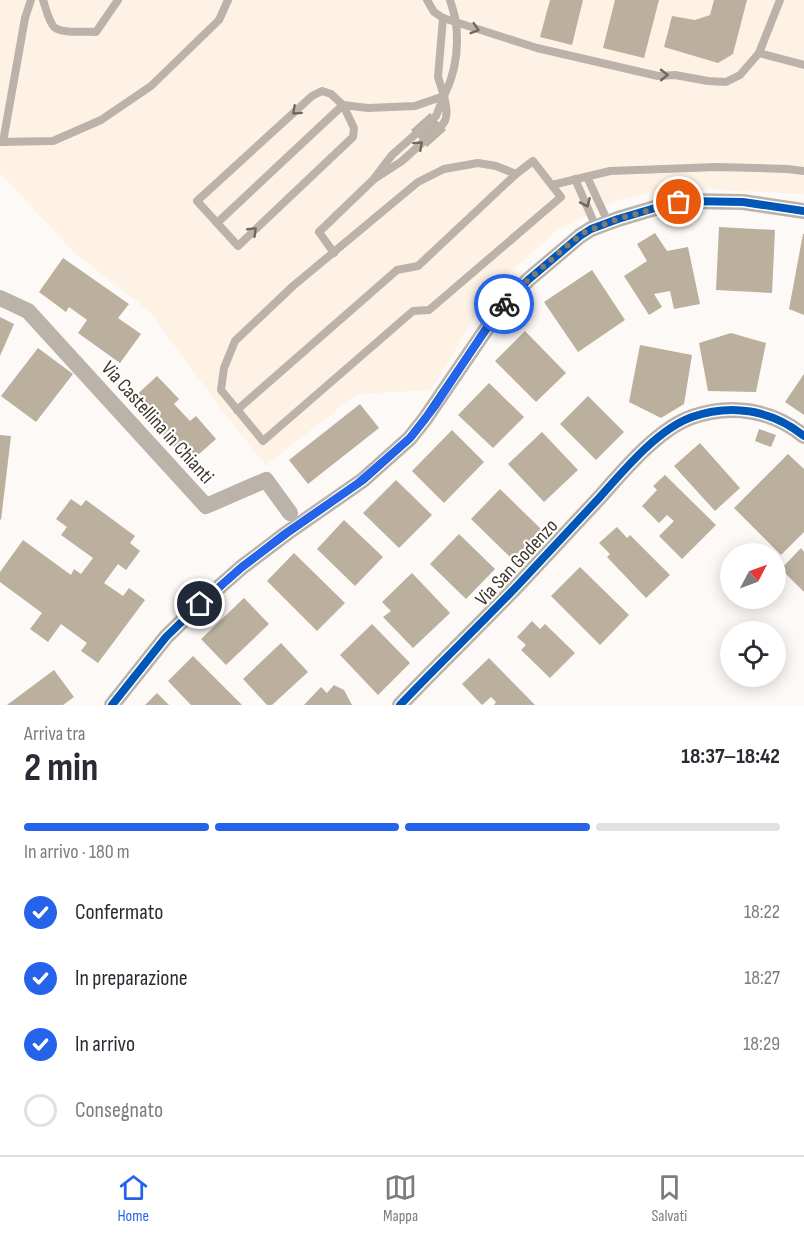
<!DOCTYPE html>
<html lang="it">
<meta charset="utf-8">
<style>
:root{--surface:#fff;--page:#f7f7f7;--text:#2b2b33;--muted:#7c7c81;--line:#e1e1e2;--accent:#2563eb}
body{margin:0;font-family:"Sofia Sans Condensed",sans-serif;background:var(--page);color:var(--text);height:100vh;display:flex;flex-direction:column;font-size:22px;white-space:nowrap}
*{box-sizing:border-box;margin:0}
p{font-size:20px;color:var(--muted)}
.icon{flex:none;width:33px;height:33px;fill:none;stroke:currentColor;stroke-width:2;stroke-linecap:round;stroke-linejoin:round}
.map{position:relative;height:705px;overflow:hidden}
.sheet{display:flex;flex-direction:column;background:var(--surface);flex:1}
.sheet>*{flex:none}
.needle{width:39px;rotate:49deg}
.tools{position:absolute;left:720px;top:543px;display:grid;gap:12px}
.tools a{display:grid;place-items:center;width:66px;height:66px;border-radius:50%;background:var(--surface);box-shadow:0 3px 15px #0003;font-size:30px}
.pin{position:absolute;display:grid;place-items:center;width:51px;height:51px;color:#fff;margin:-26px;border:3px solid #fff;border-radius:50%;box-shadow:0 2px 6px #0007}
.courier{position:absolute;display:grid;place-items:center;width:60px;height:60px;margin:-30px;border:4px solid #2563eb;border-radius:50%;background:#fff;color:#222;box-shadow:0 2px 8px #0007}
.head em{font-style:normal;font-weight:700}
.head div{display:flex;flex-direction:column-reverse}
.head{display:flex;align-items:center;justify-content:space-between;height:102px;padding:0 24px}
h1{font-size:39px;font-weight:700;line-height:45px}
.bar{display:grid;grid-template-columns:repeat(4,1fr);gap:9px 6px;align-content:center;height:72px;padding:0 24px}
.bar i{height:8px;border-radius:4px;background:var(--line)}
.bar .current{background:var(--accent)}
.bar p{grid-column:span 4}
ol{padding:0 24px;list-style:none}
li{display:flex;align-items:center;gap:18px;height:66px}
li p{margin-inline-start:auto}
li .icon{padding:6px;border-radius:50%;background:var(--accent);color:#fff;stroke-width:4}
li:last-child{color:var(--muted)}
li i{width:33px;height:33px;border:3px solid var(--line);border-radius:50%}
.menu{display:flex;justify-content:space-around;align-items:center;height:84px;border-top:2px solid var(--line);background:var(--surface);font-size:16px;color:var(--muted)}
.menu a{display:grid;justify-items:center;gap:3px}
.menu .current{color:var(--accent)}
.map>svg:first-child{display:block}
.built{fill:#fdf2e4}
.building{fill:#bbaf9e}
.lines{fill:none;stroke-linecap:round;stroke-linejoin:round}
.lane{stroke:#bbb3aa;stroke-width:8}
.street{stroke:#bbb3aa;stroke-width:16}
.cycleway-casing{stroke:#fff;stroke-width:11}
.cycleway{stroke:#0057b8;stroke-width:8}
.oneway{stroke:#71685d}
.done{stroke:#827a71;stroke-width:6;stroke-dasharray:0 10.8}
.route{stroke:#2563eb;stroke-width:8}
.labels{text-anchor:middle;stroke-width:4.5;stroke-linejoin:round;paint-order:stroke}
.street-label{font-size:20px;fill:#40362a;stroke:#fff}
</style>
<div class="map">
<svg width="804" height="705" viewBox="0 0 804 705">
<rect width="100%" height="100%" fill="#fcf9f6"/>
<polygon class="built" points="0,0 804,0 804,194 672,187 615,201 556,231 505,276 477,313 431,390 357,394 266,465 225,414 149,311 74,252 0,173"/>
<g class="building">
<polygon points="550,0 583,0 572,45 540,37"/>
<polygon points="615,0 659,0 644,58 603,48"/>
<polygon points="714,0 747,0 733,54 718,63 664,47 672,16 695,20 710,15"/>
<polygon points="430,113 446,130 427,147 411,130"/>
<polygon points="719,227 775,230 772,293 716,290"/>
<polygon points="655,233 667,251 688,247 700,304 674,309 670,291 654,294 662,307 649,315 624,276 647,261 637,244"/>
<polygon points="803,234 804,234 804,315 789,309"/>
<polygon points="63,258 129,304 118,318 141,334 120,363 78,333 87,320 69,307 66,312 39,292"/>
<polygon points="592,270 625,320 578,352 544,302"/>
<polygon points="0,317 14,324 0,356"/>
<polygon points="525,331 566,373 536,402 495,361"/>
<polygon points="731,333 766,343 756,392 708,391 699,343"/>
<polygon points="640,345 692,355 684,404 661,418 629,402"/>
<polygon points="38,348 73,374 36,422 1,396"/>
<polygon points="804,374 804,415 785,402"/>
<polygon points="157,376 179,399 174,404 190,421 196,416 216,439 189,463 131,400"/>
<polygon points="489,383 524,417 493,448 458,415"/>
<polygon points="588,396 624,432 596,460 560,424"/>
<polygon points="360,404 379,428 308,484 289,460"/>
<polygon points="759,429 776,435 771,447 755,441"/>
<polygon points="452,430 484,462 444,503 412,471"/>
<polygon points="542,432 578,470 544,502 508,464"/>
<polygon points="0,435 11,436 1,520 0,519"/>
<polygon points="700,443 740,488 715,511 674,466"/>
<polygon points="788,454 804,469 804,532 781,555 734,508"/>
<polygon points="665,475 716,525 682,559 659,536 674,521 667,515 659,523 642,506 657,490 653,486"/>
<polygon points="396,480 432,515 399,548 363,513"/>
<polygon points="500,489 542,530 513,560 471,519"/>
<polygon points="71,499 81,506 86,500 135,536 130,543 140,551 126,570 118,564 104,583 123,596 129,588 145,600 98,663 81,651 87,643 61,624 48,642 30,629 42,613 0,582 0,572 23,540 71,575 74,569 81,574 93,558 61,535 67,527 56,519"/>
<polygon points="344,520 383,557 355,586 317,549"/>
<polygon points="617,527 627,538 630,535 670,575 646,598 607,557 610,554 599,543"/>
<polygon points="459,534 495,569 466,599 430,564"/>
<polygon points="801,548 804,552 804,592 781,569"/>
<polygon points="294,553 345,603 317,631 267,581"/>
<polygon points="580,567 629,615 600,645 551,596"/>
<polygon points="412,573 450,613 413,648 383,617 391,611 382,602"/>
<polygon points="244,598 269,624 226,665 201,639"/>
<polygon points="532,621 540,629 545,624 575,653 550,678 521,650 526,645 517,637"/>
<polygon points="372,624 410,663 378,695 340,655"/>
<polygon points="281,643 308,672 272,705 267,705 243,679"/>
<polygon points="193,656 242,705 191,705 168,681"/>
<polygon points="489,658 535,705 494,705 496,702 491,697 482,705 462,684"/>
<polygon points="54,670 74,697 63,705 7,705"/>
<polygon points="334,685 344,690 352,705 304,705 321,687 327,693"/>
<polygon points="157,693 169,705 145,705"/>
</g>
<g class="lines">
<g class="lane">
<path d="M 43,0 C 46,8 48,20 54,27 C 61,34 85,31 96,32 L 118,0"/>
<polyline points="427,0 434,12 443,18 537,48 658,76 675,75 708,81 726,82 740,75 759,53 780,0"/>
<path d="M 443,18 L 438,77 L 444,96 C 455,74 459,48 456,23 C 455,15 452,7 450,0"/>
<polyline points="759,53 804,65"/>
<polyline points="343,105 354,128 353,137 238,246 197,201 312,96 322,91 331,94 343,105 368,108 415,106 444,96"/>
<polyline points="0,142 53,141 101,120 151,86 219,20 228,0"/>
<polyline points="3,142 25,18 31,0"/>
<polygon points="533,161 561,197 429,310 413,311 263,441 221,390 224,368 235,341 293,286 418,182 444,169 478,163 496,166 516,174"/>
<polyline points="587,177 608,222"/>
<polyline points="575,179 596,227"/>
<polyline points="552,185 610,171 717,167 787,169 804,171"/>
<polyline points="217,223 343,105"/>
<path d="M 334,253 L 319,232 L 373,180 L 392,155 L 436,116 L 444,96 C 446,106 449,116 443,124 L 402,161 L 373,180"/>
<polyline points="237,410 397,270 418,266 516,174"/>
</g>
<g class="street">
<polyline points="0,298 28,311 206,506 266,480 290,513"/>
<polyline points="112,705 166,637 200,604 242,567 287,533 363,480 410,438 425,419 500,309 528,280 580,236 591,229 618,219 665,205 688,201 743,202 804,211"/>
<path d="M 400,705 C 439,664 480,625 519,584 C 546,555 573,526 600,497 C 624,470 658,429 692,417 C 731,403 772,410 804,436"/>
</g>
<defs>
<g id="cycleway">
<polyline points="112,705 166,637 200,604 242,567 287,533 363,480 410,438 425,419 500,309 528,280 580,236 591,229 618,219 665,205 688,201 743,202 804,211"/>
<path d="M 400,705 C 439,664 480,625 519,584 C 546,555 573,526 600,497 C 624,470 658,429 692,417 C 731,403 772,410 804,436"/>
</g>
</defs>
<use href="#cycleway" class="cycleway-casing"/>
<use href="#cycleway" class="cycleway"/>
</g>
<defs><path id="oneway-chevron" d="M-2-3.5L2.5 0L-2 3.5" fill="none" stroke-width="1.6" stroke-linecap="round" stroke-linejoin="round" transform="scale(1.5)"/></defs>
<g class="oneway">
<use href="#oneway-chevron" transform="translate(475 29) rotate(17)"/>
<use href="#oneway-chevron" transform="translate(664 75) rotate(-1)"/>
<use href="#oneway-chevron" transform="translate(296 111) rotate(138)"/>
<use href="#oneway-chevron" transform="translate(419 145) rotate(-42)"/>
<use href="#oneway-chevron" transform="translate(586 203) rotate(66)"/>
<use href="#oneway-chevron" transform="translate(253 231) rotate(-44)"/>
</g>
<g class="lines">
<polyline class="done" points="504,304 528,280 568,245 585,232 618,219 679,202"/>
<polyline class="route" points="200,604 242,567 286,533 357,484 410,438 435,406 495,315 504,304"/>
</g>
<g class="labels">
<g class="street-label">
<text transform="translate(158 422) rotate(48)" y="7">Via Castellina in Chianti</text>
<text transform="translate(516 562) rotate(-47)" y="7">Via San Godenzo</text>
</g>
</g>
</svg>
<div class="tools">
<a><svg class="needle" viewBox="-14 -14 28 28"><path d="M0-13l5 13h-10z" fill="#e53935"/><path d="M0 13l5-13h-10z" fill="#7c7c81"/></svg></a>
<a><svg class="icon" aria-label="locate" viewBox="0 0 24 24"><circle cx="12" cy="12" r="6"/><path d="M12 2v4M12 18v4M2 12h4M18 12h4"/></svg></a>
</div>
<div class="pin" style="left:679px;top:202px;background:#ea580c"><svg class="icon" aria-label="bag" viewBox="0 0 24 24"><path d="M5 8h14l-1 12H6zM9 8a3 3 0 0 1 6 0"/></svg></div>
<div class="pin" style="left:200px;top:604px;background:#1f2937"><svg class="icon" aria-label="home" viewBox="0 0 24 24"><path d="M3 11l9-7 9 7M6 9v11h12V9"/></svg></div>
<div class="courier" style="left:504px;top:304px"><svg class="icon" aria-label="bike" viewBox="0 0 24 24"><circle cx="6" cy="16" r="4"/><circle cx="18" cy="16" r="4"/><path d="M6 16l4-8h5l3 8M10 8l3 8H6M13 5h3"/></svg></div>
</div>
<section class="sheet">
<div class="head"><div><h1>2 min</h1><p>Arriva tra</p></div><em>18:37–18:42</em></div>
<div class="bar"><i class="current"></i><i class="current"></i><i class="current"></i><i></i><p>In arrivo · 180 m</p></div>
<ol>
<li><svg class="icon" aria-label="check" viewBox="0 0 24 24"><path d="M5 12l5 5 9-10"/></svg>Confermato<p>18:22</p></li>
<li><svg class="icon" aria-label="check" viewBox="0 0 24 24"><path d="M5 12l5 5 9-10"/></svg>In preparazione<p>18:27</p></li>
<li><svg class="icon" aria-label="check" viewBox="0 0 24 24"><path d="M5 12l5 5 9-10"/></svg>In arrivo<p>18:29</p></li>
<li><i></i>Consegnato</li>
</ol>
</section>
<nav class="menu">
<a class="current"><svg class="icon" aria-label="home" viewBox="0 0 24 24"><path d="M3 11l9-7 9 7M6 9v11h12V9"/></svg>Home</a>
<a><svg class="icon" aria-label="map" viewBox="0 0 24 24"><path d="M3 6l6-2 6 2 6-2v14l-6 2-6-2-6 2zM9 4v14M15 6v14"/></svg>Mappa</a>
<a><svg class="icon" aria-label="saved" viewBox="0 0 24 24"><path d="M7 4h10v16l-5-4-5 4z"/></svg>Salvati</a>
</nav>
